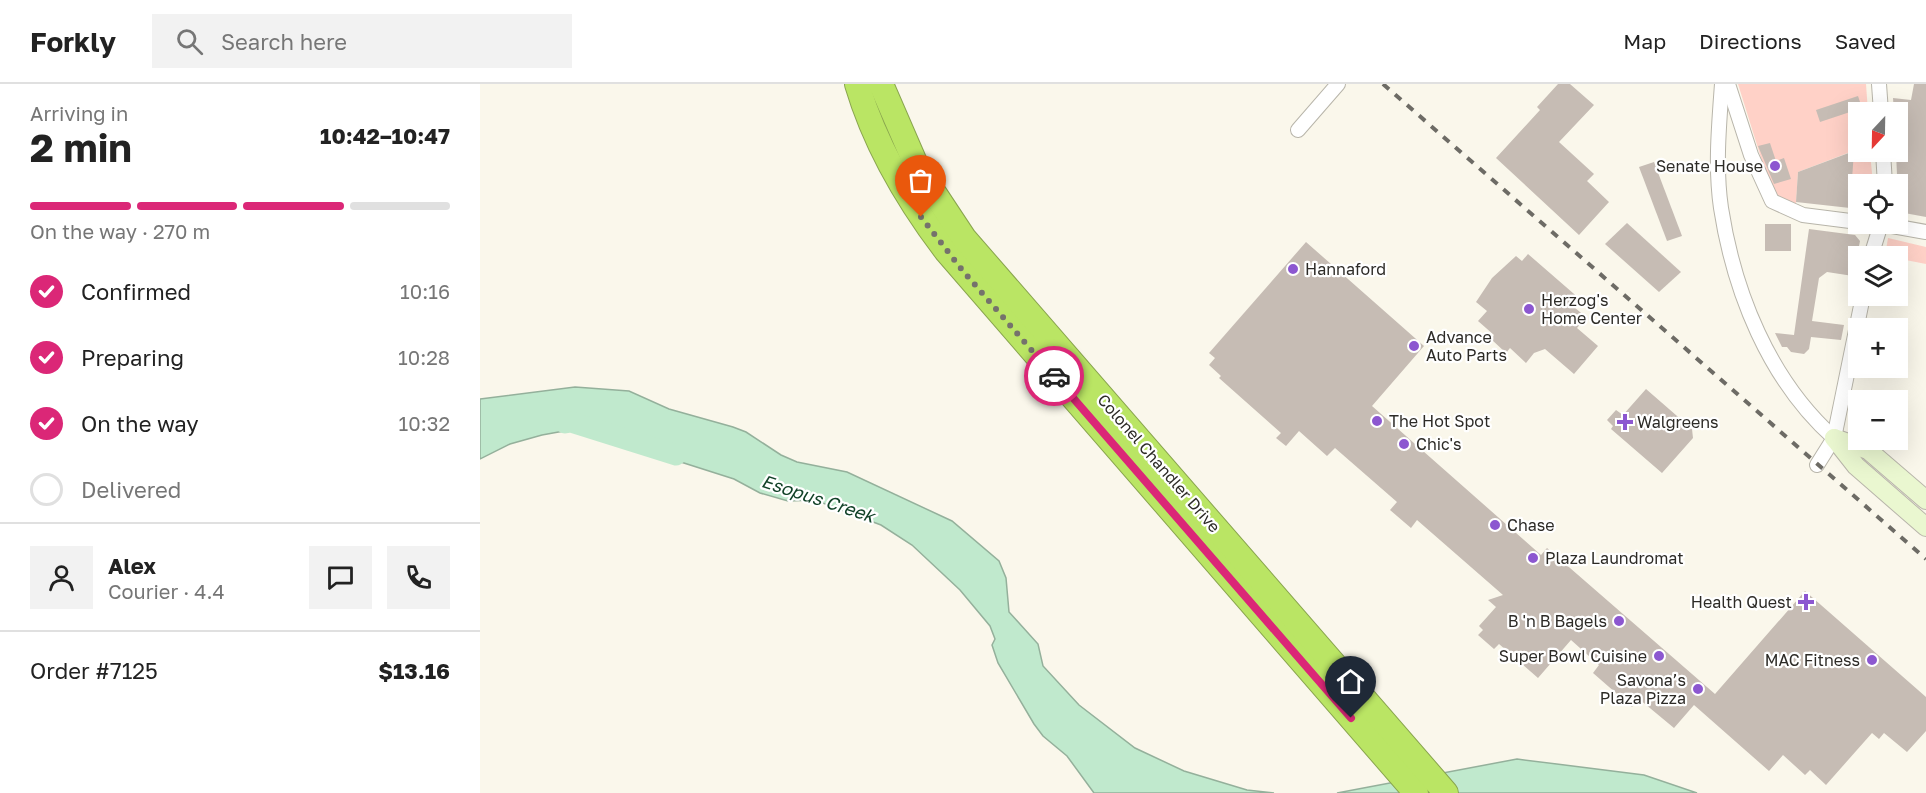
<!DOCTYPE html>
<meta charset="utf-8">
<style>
:root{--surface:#fff;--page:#f2f2f2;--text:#222;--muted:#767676;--line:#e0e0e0;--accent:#db2777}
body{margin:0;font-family:"Golos Text",sans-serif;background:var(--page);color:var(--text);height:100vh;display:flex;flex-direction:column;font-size:22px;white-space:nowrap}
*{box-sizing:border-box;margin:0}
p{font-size:20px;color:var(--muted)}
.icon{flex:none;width:33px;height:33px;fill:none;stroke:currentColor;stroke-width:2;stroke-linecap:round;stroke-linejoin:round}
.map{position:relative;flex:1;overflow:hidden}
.sheet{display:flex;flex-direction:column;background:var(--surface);width:480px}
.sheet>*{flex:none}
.needle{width:39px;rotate:202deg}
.tools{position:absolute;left:1368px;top:18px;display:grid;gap:12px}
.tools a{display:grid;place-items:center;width:60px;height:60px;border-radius:0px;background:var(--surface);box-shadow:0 6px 24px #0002;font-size:30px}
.pin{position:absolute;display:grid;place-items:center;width:51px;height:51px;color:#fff;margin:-62px -26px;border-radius:50% 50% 50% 0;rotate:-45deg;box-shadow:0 0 6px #0007}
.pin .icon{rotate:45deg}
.courier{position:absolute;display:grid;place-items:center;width:60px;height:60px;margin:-30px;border:4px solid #db2777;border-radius:50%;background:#fff;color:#222;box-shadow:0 2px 8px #0007}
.summary em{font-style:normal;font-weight:700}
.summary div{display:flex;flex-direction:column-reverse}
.summary{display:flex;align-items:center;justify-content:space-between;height:102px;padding:0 30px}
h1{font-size:39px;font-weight:700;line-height:45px}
.bar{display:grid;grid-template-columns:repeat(4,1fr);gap:9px 6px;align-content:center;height:72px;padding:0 30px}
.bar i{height:8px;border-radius:4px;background:var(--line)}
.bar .on{background:var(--accent)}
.bar p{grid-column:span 4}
.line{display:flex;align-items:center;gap:15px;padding:0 30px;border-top:2px solid var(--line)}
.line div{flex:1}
.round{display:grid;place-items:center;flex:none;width:63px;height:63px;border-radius:0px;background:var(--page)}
ol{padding:0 30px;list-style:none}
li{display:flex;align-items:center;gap:18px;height:66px}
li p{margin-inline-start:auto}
li .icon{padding:6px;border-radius:50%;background:var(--accent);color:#fff;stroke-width:4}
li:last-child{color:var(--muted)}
li i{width:33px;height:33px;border:3px solid var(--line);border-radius:50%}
header{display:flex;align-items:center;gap:36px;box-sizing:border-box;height:84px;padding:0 30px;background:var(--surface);border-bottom:2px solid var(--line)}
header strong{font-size:28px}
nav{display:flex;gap:33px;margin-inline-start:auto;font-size:21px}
.search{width:420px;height:54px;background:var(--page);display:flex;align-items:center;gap:15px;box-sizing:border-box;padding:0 21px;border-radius:0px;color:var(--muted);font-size:22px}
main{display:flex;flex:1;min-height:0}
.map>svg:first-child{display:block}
.green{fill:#ffd1c7}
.water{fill:#c0e9cd;stroke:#94b09b;stroke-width:1.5}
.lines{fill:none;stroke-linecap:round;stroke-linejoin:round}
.river{stroke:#c0e9cd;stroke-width:21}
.building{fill:#c6bcb4}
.street-casing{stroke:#b8b5aa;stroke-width:16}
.secondary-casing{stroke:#b8b5aa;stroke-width:20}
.highway-casing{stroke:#89a44f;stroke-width:26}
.street{stroke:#fff;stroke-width:14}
.secondary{stroke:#eaf7d0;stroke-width:18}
.highway{stroke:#bae564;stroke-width:24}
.rail{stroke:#6d6b65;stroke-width:4;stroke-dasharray:8 8;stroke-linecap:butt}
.done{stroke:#75726c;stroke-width:6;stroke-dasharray:0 10.8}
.route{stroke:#db2777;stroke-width:8}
.poi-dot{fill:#8c57d0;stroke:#fff;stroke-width:2}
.labels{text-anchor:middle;stroke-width:4.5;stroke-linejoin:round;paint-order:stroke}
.poi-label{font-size:16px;fill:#2d2b27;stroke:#fff;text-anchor:start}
.street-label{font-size:16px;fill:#2d2b27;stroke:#fff}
.water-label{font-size:18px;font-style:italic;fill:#124228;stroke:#fff}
</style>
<header>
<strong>Forkly</strong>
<div class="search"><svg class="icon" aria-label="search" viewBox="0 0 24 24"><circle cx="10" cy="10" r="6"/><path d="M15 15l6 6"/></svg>Search here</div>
<nav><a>Map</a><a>Directions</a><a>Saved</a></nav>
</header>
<main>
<section class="sheet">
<div class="summary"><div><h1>2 min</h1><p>Arriving in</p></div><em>10:42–10:47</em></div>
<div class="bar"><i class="on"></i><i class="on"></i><i class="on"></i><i></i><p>On the way · 270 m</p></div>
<ol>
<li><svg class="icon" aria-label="check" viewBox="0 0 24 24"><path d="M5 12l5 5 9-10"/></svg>Confirmed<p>10:16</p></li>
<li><svg class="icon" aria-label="check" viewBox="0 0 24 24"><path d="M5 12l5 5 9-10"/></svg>Preparing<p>10:28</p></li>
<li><svg class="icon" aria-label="check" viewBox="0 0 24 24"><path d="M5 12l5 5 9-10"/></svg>On the way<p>10:32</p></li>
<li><i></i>Delivered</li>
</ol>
<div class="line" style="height:108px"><a class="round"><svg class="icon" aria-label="person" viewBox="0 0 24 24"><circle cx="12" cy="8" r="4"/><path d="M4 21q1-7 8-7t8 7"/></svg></a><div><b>Alex</b><p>Courier · 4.4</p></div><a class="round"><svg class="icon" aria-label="chat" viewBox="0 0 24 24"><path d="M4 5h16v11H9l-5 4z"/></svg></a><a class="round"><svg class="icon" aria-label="phone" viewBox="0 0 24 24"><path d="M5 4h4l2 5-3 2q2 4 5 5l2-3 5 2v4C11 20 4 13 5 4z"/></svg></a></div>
<div class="line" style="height:78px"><div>Order #7125</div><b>$13.16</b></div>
</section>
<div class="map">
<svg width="1446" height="709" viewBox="0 0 1446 709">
<rect width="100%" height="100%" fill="#faf7eb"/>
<g class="green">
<polygon points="1258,0 1386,0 1388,28 1378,28 1378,68 1390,68 1393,100 1378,100 1378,124 1370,124 1373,67 1318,88 1316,120 1301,114 1291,106"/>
<polygon points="1408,154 1446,163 1446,180 1405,172"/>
</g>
<g class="water">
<polygon points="95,303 149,307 189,325 253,343 266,348 301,371 317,378 367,388 472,437 519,477 526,494 529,528 558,560 563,582 599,621 655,664 704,687 767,706 794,709 614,709 587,672 563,652 554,640 518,579 512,561 515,555 510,542 480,506 432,461 401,441 335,416 308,417 280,409 254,395 182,372 154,354 123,345 95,345 62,351 30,360 0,375 0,315"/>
<polygon points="1037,675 1164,691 1217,709 857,709"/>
</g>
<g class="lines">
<polyline class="river" points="85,339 91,338 196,371"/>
</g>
<g class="building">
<polygon points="1078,0 1090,0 1114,21 1079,58 1114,90 1107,97 1129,118 1099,151 1016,74 1060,26 1057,23"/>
<polygon points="1434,0 1446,0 1446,133 1419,128 1422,114 1418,114 1416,68 1418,28 1414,28 1413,14 1431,16"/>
<polygon points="1378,12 1382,24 1340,38 1336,26"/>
<polygon points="1290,59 1296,77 1304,74 1311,95 1294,100 1278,62"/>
<polygon points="1374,67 1370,124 1316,118 1318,88"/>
<polygon points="1174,78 1202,152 1187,157 1159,83"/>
<polygon points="1147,139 1201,188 1179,208 1125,160"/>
<rect x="1285" y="140" width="26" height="27"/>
<polygon points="1329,145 1375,151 1380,157 1373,192 1347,188 1339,194 1332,237 1364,241 1361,256 1331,253 1329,265 1324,270 1311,268 1307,263 1302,263 1295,249 1314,251"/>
<polygon points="826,158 944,262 892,322 1061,471 1067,464 1235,610 1325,507 1446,613 1446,647 1427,668 1404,649 1399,655 1392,649 1346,701 1330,686 1325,691 1303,671 1289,687 1214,621 1194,644 1159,615 1152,623 1113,589 1119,581 1091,556 1058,594 1019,560 1014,565 998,551 1003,546 999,542 1016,523 1008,516 1023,511 937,436 931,444 910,426 917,418 855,364 847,372 819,347 806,362 796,354 801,349 739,294 741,292 729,281 735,274 729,269"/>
<polygon points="1048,170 1101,216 1094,223 1106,233 1097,244 1118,262 1094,290 1065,265 1054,269 1046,279 1030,264 1026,269 1011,255 1014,251 998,237 1007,227 996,218 1012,194 1036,172 1042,177"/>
<polygon points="1166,305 1212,345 1213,354 1182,389 1131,345 1133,342 1127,336 1136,326 1143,331"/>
</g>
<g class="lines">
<defs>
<g id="street">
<path d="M 1242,0 C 1239,41 1235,83 1241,124 C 1254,208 1289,296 1354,354"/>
<polyline points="1248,0 1271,71 1292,117 1323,131 1378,138"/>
<polyline points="1399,0 1401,28"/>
<polyline points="818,46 858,0"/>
<polyline points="1403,68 1405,100"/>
<polyline points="1401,140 1446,148"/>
<polyline points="1391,172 1401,140"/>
<polyline points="1337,381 1354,354 1383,212"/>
</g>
<g id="secondary">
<polyline points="1354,354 1376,382 1446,443"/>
<polyline points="1354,354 1388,366 1446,416"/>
</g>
<g id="highway">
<path d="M 377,0 C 395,61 428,117 467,168 L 936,709"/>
<polyline points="401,0 437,83 484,154 966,709"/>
</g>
</defs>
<use href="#street" class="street-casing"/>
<use href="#secondary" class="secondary-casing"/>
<use href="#highway" class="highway-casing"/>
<use href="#street" class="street"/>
<use href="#secondary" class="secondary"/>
<use href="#highway" class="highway"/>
<polyline class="rail" points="903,0 1446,475"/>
</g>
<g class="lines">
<polyline class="done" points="441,133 483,187 574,292"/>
<polyline class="route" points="574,292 871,634"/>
</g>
<g class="poi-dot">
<circle cx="1295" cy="82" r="6"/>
<circle cx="813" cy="185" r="6"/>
<circle cx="1049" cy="225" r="6"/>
<circle cx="934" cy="262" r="6"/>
<circle cx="897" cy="337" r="6"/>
<path d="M1142 329h6v6h6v6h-6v6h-6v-6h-6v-6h6z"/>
<circle cx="924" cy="360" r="6"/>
<circle cx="1015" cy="441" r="6"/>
<circle cx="1053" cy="474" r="6"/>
<path d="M1323 509h6v6h6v6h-6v6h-6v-6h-6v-6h6z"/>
<circle cx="1139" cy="537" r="6"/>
<circle cx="1179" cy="572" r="6"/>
<circle cx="1392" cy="576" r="6"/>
<circle cx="1218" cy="605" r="6"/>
</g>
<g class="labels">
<g class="poi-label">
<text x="1283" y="88" text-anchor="end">Senate House</text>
<text x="825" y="191">Hannaford</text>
<text x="1061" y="222">Herzog's<tspan x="1061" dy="18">Home Center</tspan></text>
<text x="946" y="259">Advance<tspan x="946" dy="18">Auto Parts</tspan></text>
<text x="909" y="343">The Hot Spot</text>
<text x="1157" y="344">Walgreens</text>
<text x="936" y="366">Chic's</text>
<text x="1027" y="447">Chase</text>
<text x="1065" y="480">Plaza Laundromat</text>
<text x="1312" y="524" text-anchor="end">Health Quest</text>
<text x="1127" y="543" text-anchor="end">B 'n B Bagels</text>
<text x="1167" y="578" text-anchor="end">Super Bowl Cuisine</text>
<text x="1380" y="582" text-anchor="end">MAC Fitness</text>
<text x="1206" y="602" text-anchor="end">Savona’s<tspan x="1206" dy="18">Plaza Pizza</tspan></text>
</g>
<g class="street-label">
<text transform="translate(679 379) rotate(49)" y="6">Colonel Chandler Drive</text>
</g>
<g class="water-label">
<text transform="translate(338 415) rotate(18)" y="6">Esopus Creek</text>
</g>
</g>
</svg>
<div class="tools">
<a><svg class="needle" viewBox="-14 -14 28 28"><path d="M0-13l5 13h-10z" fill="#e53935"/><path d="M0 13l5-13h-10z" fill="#767676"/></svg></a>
<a><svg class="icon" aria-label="locate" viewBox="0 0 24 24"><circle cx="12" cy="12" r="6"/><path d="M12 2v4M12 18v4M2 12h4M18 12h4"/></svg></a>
<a><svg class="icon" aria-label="layers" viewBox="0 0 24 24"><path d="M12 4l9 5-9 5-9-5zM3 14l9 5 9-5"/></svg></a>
<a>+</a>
<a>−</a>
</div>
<div class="pin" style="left:441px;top:133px;background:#ea580c"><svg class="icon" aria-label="bag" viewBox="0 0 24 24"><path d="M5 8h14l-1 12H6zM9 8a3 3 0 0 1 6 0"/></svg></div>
<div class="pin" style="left:871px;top:634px;background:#1f2937"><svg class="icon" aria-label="home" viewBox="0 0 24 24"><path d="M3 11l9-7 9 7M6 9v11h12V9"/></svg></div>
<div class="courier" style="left:574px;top:292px"><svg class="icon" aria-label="car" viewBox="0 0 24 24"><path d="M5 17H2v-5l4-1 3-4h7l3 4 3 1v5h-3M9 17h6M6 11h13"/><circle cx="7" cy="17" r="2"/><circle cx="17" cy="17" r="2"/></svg></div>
</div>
</main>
